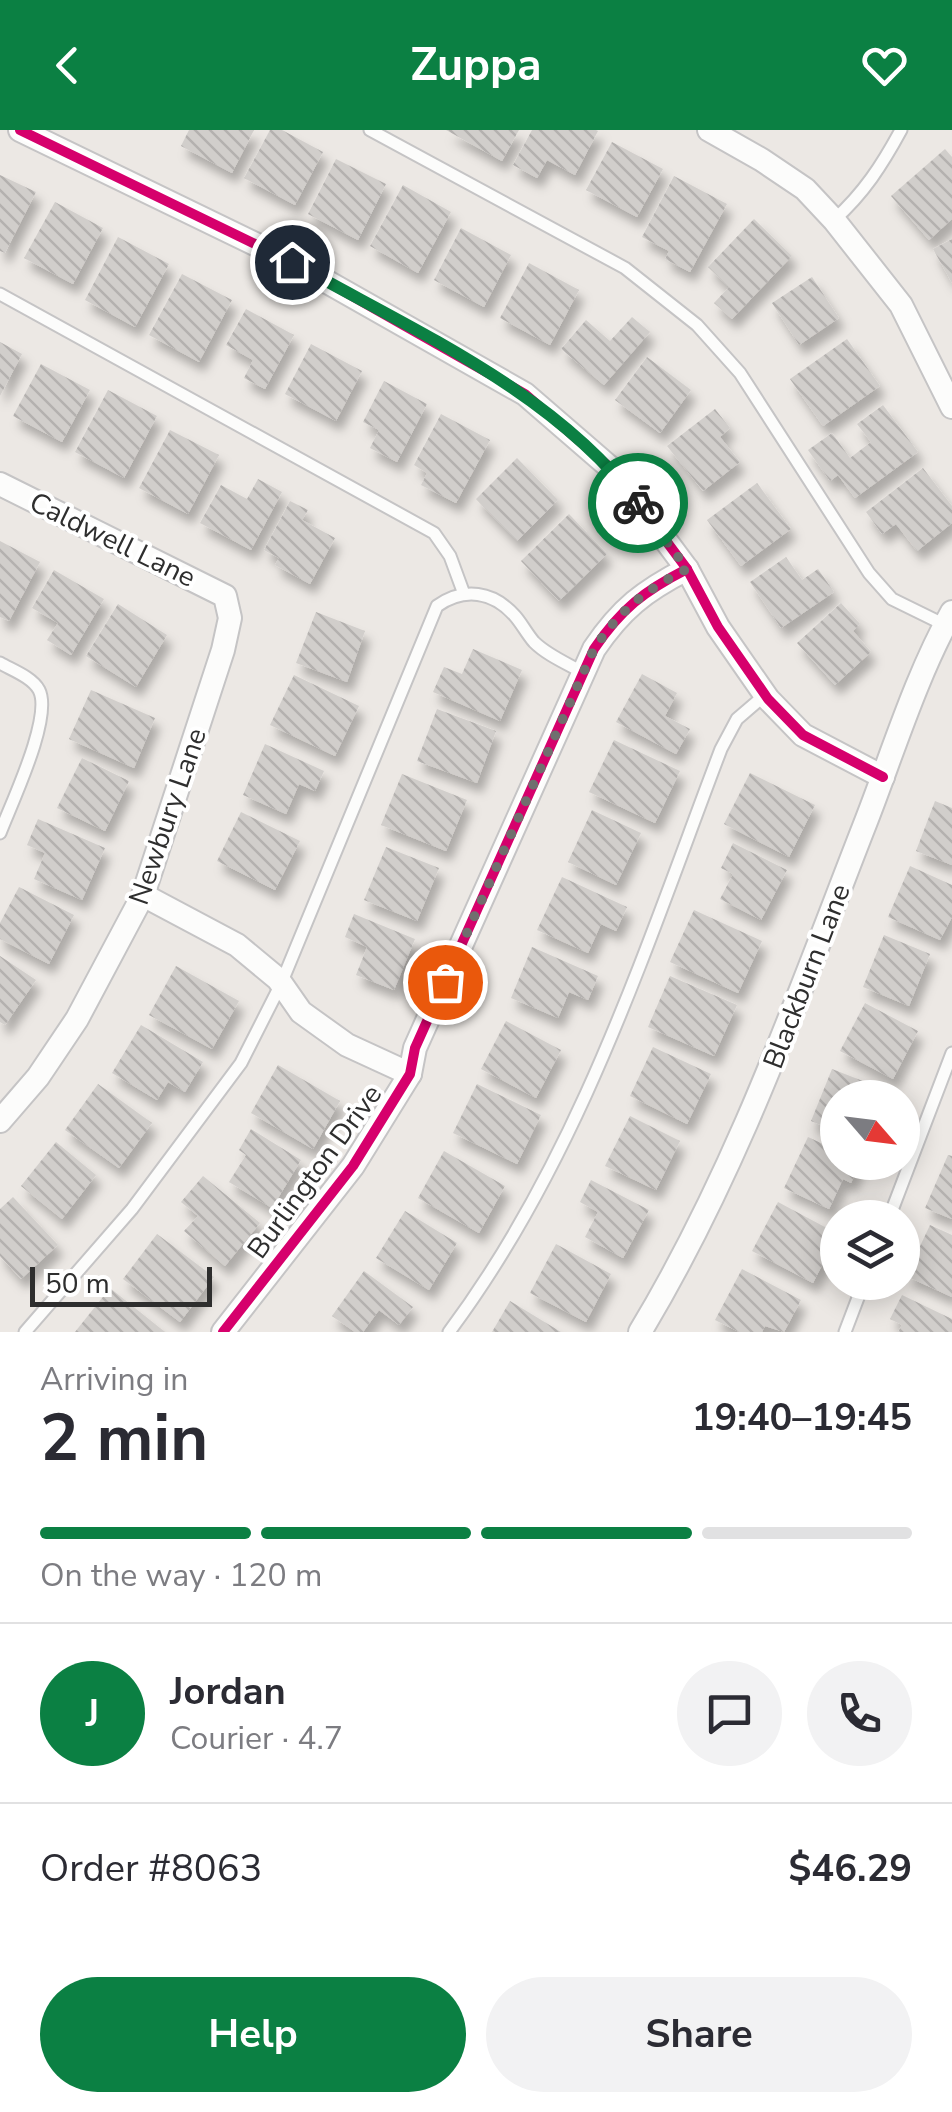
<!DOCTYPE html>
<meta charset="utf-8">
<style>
:root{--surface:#fff;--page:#f2f2f3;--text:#2b2b33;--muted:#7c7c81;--line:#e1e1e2;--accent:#0b8043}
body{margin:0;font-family:"Nunito Sans",sans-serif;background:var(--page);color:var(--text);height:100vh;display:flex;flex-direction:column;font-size:38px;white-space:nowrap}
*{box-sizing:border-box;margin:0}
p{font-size:32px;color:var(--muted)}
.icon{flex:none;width:55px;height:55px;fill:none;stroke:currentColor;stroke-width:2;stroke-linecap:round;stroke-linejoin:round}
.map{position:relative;height:1202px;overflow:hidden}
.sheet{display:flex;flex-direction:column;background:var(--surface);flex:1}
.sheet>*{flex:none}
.needle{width:65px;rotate:118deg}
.fabs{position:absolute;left:820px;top:950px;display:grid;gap:20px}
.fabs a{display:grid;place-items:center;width:100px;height:100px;border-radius:50%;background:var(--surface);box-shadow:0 5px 25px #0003;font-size:50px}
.scale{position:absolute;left:30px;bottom:25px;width:182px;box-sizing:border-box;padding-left:10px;border:5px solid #2e2e2e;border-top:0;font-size:28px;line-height:35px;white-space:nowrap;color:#2e2e2e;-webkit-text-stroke:8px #fff;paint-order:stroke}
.pin{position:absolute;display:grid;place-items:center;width:85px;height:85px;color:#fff;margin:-42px;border:5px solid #fff;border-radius:50%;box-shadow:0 2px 10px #0007}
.courier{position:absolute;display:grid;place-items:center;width:100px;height:100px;margin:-50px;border:8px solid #0b8043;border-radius:50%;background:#fff;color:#222;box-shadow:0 2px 12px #0007}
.headline em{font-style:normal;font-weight:700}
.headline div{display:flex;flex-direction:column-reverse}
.headline{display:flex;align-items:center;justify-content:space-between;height:170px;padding:0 40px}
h1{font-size:65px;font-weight:700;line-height:75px}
.bar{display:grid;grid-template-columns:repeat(4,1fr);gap:15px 10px;align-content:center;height:120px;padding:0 40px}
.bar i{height:12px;border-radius:8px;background:var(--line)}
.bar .current{background:var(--accent)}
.bar p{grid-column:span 4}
.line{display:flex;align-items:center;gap:25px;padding:0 40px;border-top:2px solid var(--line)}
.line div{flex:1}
.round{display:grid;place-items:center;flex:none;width:105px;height:105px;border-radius:52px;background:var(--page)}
.button{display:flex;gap:20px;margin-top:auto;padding:20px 40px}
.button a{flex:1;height:115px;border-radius:60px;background:var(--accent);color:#fff;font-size:40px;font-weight:700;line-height:115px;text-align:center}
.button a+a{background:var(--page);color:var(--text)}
header{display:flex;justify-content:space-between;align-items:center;height:130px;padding:0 40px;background:var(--accent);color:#fff;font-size:45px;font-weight:700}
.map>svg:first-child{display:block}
.building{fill:url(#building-back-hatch);filter:url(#shadow)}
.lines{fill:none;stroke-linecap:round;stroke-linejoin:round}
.lane-casing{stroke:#c5c4c5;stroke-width:15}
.street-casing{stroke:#c5c4c5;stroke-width:26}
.lane{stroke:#fcfcfb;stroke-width:11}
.street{stroke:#fcfcfb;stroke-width:22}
.cycleway-casing{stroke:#fff;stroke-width:16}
.cycleway{stroke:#d6006c;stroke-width:10}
.done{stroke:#706f6e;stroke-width:10;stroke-dasharray:0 18}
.route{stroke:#0b8043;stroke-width:12}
.labels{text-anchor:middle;stroke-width:8;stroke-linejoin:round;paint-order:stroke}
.street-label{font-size:28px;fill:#2e2e2e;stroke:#fff}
</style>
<header><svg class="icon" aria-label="back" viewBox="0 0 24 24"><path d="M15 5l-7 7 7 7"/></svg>Zuppa<svg class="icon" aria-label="heart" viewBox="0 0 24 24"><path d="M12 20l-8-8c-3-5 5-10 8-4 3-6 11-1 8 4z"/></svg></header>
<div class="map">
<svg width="952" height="1202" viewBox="0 0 952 1202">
<defs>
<pattern id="building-back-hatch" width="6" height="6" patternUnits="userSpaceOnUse" patternTransform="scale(2.5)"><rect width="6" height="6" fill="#d1cecb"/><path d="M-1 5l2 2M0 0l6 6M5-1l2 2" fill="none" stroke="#b4b1af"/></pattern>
<filter id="shadow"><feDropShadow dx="5.5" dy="10" stdDeviation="5" flood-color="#0004"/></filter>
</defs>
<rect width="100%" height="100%" fill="#ece8e4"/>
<g class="building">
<polygon points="189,0 254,0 232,43 181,16"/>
<polygon points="270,0 282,0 323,22 295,75 244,48"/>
<polygon points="446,0 519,0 502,31"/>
<polygon points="532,0 596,0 598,1 575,45 547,30 537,48 513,35"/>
<polygon points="612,12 663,39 637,87 586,60"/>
<polygon points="945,19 952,27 952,89 929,110 891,66"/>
<polygon points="336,29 386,54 358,110 308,84"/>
<polygon points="0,45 36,62 5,123 0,121"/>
<polygon points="674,46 727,74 690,142 665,129 669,121 642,107"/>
<polygon points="403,55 451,82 418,143 370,116"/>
<polygon points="55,72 103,98 73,154 24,128"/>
<polygon points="754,89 792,126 732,189 714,173 729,157 708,137"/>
<polygon points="461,98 511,125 484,177 434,150"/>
<polygon points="118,107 169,134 135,197 85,170"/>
<polygon points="952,109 952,153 933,119"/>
<polygon points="529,133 579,160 550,215 500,188"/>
<polygon points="182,144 232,170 199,232 149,205"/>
<polygon points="812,147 839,188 799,215 772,173"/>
<polygon points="246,179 294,205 265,259 244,248 253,230 226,215"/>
<polygon points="632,187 650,202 604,255 561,219 586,190 610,211"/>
<polygon points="847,209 880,256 823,296 790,249"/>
<polygon points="0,212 22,224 0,266"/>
<polygon points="311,214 362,241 336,291 285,264"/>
<polygon points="647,227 691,260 660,303 615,270"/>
<polygon points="41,234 90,260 62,312 13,286"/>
<polygon points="384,251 427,274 397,332 370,318 379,300 363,292"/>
<polygon points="108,260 157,286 124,348 75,322"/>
<polygon points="883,275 918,322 855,368 838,345 830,351 808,320 832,303 850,328 871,312 857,294"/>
<polygon points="715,279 730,298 720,307 740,332 703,361 667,316"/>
<polygon points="441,284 490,310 456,373 421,355 427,343 414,335"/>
<polygon points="170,300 219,325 188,384 139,358"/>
<polygon points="517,328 558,370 517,411 476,369"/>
<polygon points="923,338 952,376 952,393 917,421 896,394 882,404 866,382"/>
<polygon points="258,349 282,362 251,420 200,393 221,355 247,369"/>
<polygon points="757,353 791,399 741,436 707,390"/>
<polygon points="290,371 308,380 302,390 335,408 310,454 275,435 279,428 264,420"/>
<polygon points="569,384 607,424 559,471 521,431"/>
<polygon points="0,411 40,432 9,491 0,487"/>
<polygon points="786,427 802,450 818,439 834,462 781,498 750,452"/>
<polygon points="54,440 104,469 71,525 47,510 58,493 32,478"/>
<polygon points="841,473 860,494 853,501 871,522 835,555 797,513"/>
<polygon points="118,474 167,505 136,557 86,526"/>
<polygon points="316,482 365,501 347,552 296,533"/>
<polygon points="473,519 522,540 500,591 433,562 444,537 462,544"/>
<polygon points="642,544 677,563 665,586 690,599 676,624 616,592"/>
<polygon points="294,545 359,576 335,626 270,595"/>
<polygon points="91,560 155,588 134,638 69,609"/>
<polygon points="437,579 496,601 477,653 417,631"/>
<polygon points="614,610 680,641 655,693 589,662"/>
<polygon points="265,614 324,641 315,661 299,654 286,684 243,665"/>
<polygon points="82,628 129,651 105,701 57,678"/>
<polygon points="750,643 815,675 789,727 724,694"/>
<polygon points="402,644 467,670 446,721 381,695"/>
<polygon points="935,671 952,678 952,735 916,721"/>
<polygon points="592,680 641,703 616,755 568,732"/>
<polygon points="241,682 300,711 275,760 217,731"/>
<polygon points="38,689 105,718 82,770 34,749 45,723 27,715"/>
<polygon points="733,713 787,740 761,790 720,769 733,744 721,738"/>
<polygon points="386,717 439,738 417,791 364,770"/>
<polygon points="910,736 952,755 952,787 940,810 888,787"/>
<polygon points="562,747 627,777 616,801 601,794 588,823 537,800"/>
<polygon points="19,757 74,785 49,834 0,809 0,793"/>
<polygon points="694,780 762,811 738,863 670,832"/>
<polygon points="354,784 415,809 394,860 356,845 367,817 345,807"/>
<polygon points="884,805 930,824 909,876 863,857"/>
<polygon points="532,817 598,846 588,870 569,862 558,888 511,868"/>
<polygon points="0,826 36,850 5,895 0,892"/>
<polygon points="176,836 239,871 212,919 149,885"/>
<polygon points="670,846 737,875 714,926 648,897"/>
<polygon points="865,873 918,901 893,949 840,921"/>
<polygon points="506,891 561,920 536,968 481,939"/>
<polygon points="141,895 203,932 185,962 168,952 157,970 112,943"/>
<polygon points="653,917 711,944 687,994 630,966"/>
<polygon points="278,935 340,971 313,1019 251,983"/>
<polygon points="832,939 904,967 904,968 838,968 838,1002 811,991"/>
<polygon points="98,954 152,993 119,1038 65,1000"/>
<polygon points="477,954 541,985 517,1034 453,1003"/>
<polygon points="630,986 680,1011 656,1060 605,1036"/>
<polygon points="251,999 301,1030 272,1078 229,1052 246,1025 239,1020"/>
<polygon points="808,1007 838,1021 838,1032 860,1032 851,1053 843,1049 829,1079 784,1058"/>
<polygon points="56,1012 96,1045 62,1089 21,1056"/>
<polygon points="444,1021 505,1056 479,1103 418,1068"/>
<polygon points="948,1025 952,1026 952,1089 925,1078"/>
<polygon points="203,1046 260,1093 225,1136 184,1101 198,1086 181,1072"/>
<polygon points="591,1050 649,1080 623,1128 585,1107 598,1082 580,1072"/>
<polygon points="13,1067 58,1115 21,1149 0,1126 0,1079"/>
<polygon points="778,1072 838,1104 813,1153 752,1121"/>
<polygon points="405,1081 457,1113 429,1160 376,1128"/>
<polygon points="930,1095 952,1105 952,1167 906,1146"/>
<polygon points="157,1104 214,1147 180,1192 123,1149"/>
<polygon points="556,1114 611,1144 586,1192 530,1163"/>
<polygon points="742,1139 801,1170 784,1202 765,1196 762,1202 739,1202 715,1190"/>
<polygon points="364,1141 413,1177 399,1195 379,1180 363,1202 355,1202 332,1186"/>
<polygon points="110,1158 165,1202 75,1202"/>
<polygon points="902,1165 952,1189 952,1202 898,1202 902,1195 890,1189"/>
<polygon points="510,1171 561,1202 492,1202"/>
</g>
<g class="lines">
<defs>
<g id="lane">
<polyline points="370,0 625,138 697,195 740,243 869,443 892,469 945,495"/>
<path d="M 834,90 C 864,63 882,35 901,0"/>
<polyline points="0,164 434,403 450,426 464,464"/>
<path d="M 0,533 C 12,540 32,547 39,560 C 53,587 11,674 0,703"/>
<polyline points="889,1088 952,923"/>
<path d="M 25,1202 L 132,1079 L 241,933 L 281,854 L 437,476 C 464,457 493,461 515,486 C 522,494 527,504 534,512 C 547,525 566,533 582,542"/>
<path d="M 449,1202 C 579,1028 645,819 721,619 L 737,589 L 765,565"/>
<polyline points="845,1202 864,1152"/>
</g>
<g id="street">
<polyline points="20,0 292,132 525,264 614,341 687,439 718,497 768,569 803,605 883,647"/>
<polyline points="709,0 762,30 805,59 834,90 901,175 952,277"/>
<polyline points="0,354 225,466 230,488 223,520 143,765 77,889 38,947 0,991"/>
<polyline points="143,765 237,815 278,849 301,882 347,915 410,944"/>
<path d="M 223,1202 L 353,1036 L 410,944 L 415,918 L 594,519 C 621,479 644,461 687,439"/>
<path d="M 640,1202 C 737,1041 797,868 865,694 C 892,625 916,546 952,482"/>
</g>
</defs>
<use href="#lane" class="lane-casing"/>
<use href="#street" class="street-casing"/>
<use href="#lane" class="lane"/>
<use href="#street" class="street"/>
<defs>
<g id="cycleway">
<polyline points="20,0 292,132 525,264 614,341 687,439 718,497 768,569 803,605 883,647"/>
<path d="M 223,1202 L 353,1036 L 410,944 L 415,918 L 594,519 C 621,479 644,461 687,439"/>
</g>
</defs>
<use href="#cycleway" class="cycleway-casing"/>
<use href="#cycleway" class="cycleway"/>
</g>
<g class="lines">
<path class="done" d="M 445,852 L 594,519 C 621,479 644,461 687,439 L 638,373"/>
<path class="route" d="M 292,132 C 412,200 554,261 638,373"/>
</g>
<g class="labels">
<g class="street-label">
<text transform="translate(113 409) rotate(26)" y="10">Caldwell Lane</text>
<text transform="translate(167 686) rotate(-71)" y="10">Newbury Lane</text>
<text transform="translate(806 846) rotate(-69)" y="10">Blackburn Lane</text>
<text transform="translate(314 1041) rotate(-54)" y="10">Burlington Drive</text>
</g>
</g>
</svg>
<div class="fabs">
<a><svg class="needle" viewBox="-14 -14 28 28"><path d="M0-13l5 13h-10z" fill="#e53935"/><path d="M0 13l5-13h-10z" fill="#7c7c81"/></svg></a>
<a><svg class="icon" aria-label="layers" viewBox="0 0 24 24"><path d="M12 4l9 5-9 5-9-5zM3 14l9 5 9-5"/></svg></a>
</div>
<div class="scale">50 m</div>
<div class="pin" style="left:445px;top:852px;background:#ea580c"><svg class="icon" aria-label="bag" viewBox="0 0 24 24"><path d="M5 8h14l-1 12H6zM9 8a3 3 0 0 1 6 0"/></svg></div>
<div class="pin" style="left:292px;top:132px;background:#1f2937"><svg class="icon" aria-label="home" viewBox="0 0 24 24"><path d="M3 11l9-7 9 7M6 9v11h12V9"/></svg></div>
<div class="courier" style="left:638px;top:373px"><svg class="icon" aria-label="bike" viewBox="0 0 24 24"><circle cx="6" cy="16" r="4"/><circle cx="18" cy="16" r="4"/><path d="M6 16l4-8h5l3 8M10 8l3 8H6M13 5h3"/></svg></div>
</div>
<section class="sheet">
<div class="headline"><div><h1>2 min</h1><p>Arriving in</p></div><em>19:40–19:45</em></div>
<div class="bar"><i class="current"></i><i class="current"></i><i class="current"></i><i></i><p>On the way · 120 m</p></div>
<div class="line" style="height:180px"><b class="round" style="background:var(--accent);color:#fff">J</b><div><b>Jordan</b><p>Courier · 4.7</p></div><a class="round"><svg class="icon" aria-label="chat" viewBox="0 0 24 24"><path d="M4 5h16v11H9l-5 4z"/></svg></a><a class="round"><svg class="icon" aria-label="phone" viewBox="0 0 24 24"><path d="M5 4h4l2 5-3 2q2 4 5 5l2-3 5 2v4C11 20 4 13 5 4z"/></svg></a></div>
<div class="line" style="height:130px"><div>Order #8063</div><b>$46.29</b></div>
<div class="button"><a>Help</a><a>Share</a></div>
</section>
